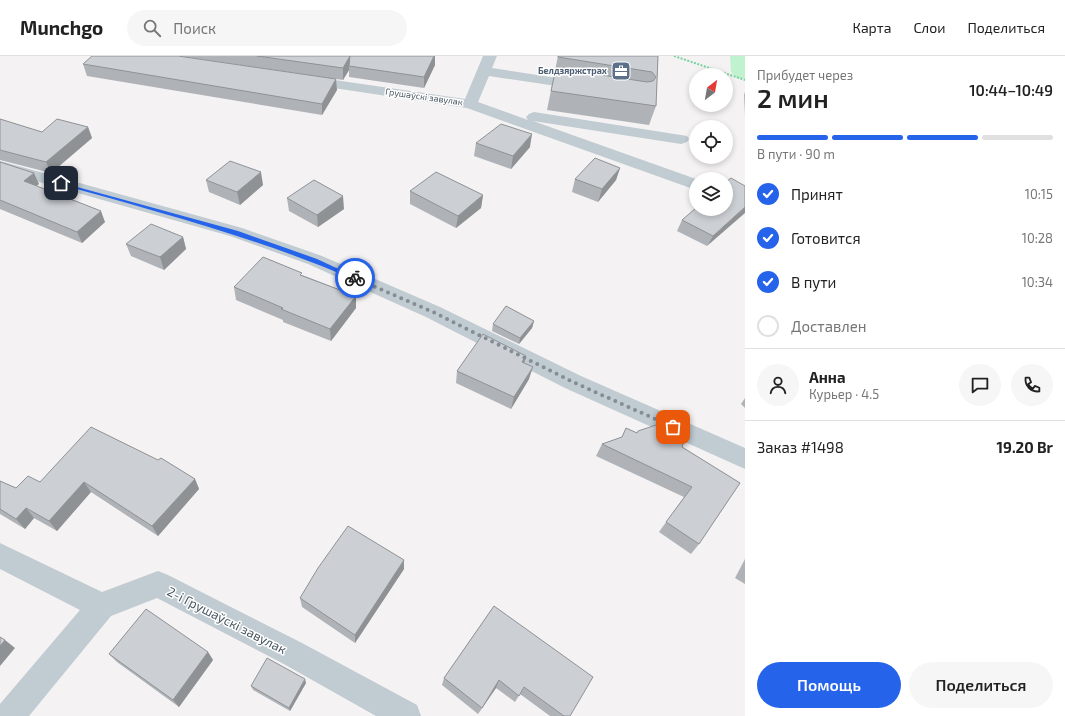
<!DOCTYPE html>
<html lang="ru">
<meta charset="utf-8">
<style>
:root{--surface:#fff;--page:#f6f6f6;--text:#222;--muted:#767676;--line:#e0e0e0;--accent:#2563eb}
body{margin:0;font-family:"Exo 2",sans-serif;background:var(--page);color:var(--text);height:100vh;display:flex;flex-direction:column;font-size:15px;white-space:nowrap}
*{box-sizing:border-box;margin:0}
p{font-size:13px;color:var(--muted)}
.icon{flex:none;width:22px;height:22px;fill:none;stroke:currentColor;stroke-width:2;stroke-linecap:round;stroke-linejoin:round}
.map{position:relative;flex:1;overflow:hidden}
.drawer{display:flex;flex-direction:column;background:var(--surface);width:320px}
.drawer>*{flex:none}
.needle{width:26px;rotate:31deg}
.tools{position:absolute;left:689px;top:12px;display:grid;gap:8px}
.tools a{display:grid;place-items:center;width:44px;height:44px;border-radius:50%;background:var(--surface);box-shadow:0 2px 6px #0003;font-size:20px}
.pin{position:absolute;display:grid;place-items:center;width:34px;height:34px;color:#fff;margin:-17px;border-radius:8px;box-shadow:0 2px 6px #0006}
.courier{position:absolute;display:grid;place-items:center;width:40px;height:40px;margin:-20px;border:3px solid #2563eb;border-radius:50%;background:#fff;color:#222;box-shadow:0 1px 5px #0007}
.summary em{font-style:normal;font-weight:600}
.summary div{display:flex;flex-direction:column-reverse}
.summary{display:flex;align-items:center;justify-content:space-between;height:68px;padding:0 12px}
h1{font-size:26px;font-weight:600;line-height:30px}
.bar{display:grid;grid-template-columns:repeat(4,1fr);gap:6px 4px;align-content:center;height:48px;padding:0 12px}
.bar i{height:5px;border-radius:3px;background:var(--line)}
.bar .on{background:var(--accent)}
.bar p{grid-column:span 4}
.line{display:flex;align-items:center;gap:10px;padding:0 12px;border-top:1px solid var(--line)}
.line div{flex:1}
.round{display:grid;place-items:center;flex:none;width:42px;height:42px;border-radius:21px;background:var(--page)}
ol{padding:0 12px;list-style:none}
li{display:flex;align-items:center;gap:12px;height:44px}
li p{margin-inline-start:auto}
li .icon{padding:4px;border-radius:50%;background:var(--accent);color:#fff;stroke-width:4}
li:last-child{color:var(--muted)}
li i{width:22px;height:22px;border:2px solid var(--line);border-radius:50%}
.action{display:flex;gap:8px;margin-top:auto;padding:8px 12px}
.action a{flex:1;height:46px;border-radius:24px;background:var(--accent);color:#fff;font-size:16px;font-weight:600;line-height:46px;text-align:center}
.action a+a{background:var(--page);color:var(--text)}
header{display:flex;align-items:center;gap:24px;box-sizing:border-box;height:56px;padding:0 20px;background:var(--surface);border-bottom:1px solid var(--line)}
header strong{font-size:19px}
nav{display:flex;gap:22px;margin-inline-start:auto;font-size:14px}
.search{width:280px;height:36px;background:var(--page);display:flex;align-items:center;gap:10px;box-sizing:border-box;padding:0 14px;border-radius:22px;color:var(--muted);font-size:15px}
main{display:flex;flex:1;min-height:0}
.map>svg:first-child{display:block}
.green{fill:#c0f2d0}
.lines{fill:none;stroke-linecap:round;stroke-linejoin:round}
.path{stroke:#76d39e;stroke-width:2;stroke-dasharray:2 1.5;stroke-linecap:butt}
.minor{fill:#c0cbd2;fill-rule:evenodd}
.wall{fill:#afb3b7}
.shaded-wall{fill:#8f9295}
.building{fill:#ccd0d5;stroke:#8f9295}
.route{fill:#2563eb}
.done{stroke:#858d94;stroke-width:4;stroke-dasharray:0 7.2}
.labels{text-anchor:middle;stroke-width:3;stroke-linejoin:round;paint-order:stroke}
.far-service-label{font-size:9px;font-weight:bold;fill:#4e5e75;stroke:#fff;text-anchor:end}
.far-street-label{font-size:9px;fill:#495761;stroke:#fff}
.near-street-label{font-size:13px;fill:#495761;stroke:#fff}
</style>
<header>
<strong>Munchgo</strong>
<div class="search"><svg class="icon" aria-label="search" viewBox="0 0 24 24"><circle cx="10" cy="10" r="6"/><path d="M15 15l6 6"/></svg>Поиск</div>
<nav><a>Карта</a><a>Слои</a><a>Поделиться</a></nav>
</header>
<main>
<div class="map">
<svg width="745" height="660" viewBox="0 0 745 660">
<rect width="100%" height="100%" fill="#f4f2f2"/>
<polygon class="green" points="730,0 745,0 745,23 737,22 731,16"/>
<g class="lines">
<polyline class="path" points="674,0 745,24"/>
<g class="minor">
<polygon points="483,0 497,0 492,12 583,26 588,27 590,30 588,33 583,34 489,20 478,46 528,64 526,61 529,58 534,56 687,80 689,83 687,86 681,88 533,65 696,123 696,134 467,52 307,28 302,27 300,24 302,21 307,20 465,43"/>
<polygon points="0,105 242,172 322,200 440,251 581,320 745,392 745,413 565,332 426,261 308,208 230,180 0,115"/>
<polygon points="0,487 102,536 158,515 168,519 302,587 417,649 421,660 376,660 282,607 157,542 111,560 29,660 0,660 0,648 80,554 0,513"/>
</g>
</g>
<g class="wall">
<polygon points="179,0 435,0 435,9 424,32 349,21 349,14 343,24"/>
<polygon points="558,0 658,0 656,50 649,69 547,54"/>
<polygon points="83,8 337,34 322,59 87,20"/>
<polygon points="745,36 745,59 744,39"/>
<polygon points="0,63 42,76 88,71 92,82 51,117 0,104"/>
<polygon points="476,87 530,91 511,113 474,100"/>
<polygon points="0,106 39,128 36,130 105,166 82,187 0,153"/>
<polygon points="620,112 616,124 598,146 572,136 575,123"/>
<polygon points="206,124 263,129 240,149 209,136"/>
<polygon points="745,130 707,190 677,175 682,164"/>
<polygon points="410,135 483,139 481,152 456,172 410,148"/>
<polygon points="287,142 344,153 318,171 289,155"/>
<polygon points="183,181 186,193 164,214 131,200 126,188"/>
<polygon points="302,219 356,240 356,252 331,285 283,266 283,264 236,244 234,231"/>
<polygon points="534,265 532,272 519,288 492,275 493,268"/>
<polygon points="524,307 529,323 511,353 456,327 457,315"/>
<polygon points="745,342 745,352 741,348"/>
<polygon points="626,372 637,377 682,391 740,427 699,488 691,498 659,476 684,441 596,400 602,388 622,381"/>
<polygon points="195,423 199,433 158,480 91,436 57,475 34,462 25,473 0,458 0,425 16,432 40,426"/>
<polygon points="745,503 745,528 735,522"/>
<polygon points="404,513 355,587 302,551 300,542"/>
<polygon points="494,550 570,660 550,660 520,638 515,646 496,632 478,658 442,629 444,622"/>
<polygon points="208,596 213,604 179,651 117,606 109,598"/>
<polygon points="306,627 290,655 253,634 251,630"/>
</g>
<g class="shaded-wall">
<polygon points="350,0 349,10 349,14 343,24 343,12"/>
<polygon points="434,0 435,0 435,9 424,32 424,21"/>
<polygon points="336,23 337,34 322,59 322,48"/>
<polygon points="88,71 92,82 51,117 46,106"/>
<polygon points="532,78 530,91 511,113 513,100"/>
<polygon points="620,112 616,124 598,146 602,133"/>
<polygon points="261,116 263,129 240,149 237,136"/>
<polygon points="34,117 39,128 29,136 24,125"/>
<polygon points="483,139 481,152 456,172 458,160"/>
<polygon points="343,140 344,153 318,171 317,159"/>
<polygon points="745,151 745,157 707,190 713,180"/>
<polygon points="101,155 105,166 82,187 77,176"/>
<polygon points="183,181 186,193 164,214 160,201"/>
<polygon points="356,240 356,252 331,285 330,273"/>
<polygon points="534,265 532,272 519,288 520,282"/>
<polygon points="526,300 523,312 522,306"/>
<polygon points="533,311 529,323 511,353 514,341"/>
<polygon points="195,423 199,433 158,480 152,470"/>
<polygon points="84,426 91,436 57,475 49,465"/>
<polygon points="26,452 34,462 25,473 16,463"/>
<polygon points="404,504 404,513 355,587 355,579"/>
<polygon points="5,584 15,592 0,610 0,590"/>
<polygon points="208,596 213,604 179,651 173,644"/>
<polygon points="305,623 306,627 290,655 289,652"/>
<polygon points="499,624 496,632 478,658 482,652"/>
</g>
<g class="building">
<polygon points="92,0 178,0 336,23 322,48 83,8"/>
<polygon points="257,0 350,0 343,12"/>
<polygon points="350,0 434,0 424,21 349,10"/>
<polygon points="558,0 658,0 656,50 551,35 556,12 647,26 653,25 656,21 652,16 558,1"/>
<polygon points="0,63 42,76 57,63 88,71 46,106 0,94"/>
<polygon points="501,68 532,78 513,100 476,87"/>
<polygon points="595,102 620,112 602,133 575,123"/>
<polygon points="230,105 261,116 237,136 206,124"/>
<polygon points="0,106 34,117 24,125 101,155 77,176 0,144"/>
<polygon points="436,116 483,139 458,160 410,135"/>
<polygon points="731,122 745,130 745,151 713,180 682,164 696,152 696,153 726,153 726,126"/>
<polygon points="314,124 343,140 317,159 287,142"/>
<polygon points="151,168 183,181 160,201 126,188"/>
<polygon points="263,201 302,217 300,219 356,240 330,273 281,253 283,252 234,231"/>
<polygon points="506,250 534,265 520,282 493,268"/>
<polygon points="483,278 526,300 522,306 533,311 514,341 457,315"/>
<polygon points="656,369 685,382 682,391 740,427 699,488 666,466 692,431 602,388 622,381 626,372 637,377 638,375"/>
<polygon points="91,371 158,404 161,402 195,423 152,470 84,426 49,465 26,452 16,463 0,453 0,425 16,432 28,420 40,426"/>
<polygon points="348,470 404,504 355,579 300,542 318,512"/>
<polygon points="494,550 593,621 570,660 564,660 524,631 519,640 499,624 482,652 444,622"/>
<polygon points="146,553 208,596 173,644 109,598"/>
<polygon points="0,581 5,584 0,590"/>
<polygon points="267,602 305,623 289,652 251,630"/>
</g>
<path class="route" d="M 59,126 L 238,175 L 317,203 L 358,222 L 353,223 C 258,182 158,156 59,128 Z"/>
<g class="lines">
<polyline class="done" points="355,222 433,256 573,326 673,371"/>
</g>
<defs>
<symbol id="office-square" viewBox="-11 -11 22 22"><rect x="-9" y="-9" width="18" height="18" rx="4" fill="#5c6f8a" stroke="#fff"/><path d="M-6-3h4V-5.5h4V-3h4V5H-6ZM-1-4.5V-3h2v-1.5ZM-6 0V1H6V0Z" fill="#fff"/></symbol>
</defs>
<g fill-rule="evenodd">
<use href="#office-square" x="610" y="4" width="22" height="22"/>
</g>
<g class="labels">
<g class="far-service-label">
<text x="607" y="18">Белдзяржстрах</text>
</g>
<g class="far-street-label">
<text transform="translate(424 41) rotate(8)" y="3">Грушаўскі завулак</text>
</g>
<g class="near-street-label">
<text transform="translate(227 564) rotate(27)" y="5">2-і Грушаўскі завулак</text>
</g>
</g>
</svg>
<div class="tools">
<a><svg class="needle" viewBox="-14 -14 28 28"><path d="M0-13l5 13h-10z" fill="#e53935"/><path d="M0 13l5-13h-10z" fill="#767676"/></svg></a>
<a><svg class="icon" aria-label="locate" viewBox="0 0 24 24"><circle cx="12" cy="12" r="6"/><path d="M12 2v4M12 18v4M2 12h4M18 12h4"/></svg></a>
<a><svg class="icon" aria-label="layers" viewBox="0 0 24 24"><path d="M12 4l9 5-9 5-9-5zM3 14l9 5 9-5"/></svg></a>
</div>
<div class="pin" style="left:673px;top:371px;background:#ea580c"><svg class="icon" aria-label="bag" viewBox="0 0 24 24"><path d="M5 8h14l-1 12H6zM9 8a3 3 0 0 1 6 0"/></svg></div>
<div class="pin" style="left:61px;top:127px;background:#1f2937"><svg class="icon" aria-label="home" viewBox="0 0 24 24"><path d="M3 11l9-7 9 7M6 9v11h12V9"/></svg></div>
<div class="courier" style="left:355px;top:222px"><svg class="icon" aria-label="bike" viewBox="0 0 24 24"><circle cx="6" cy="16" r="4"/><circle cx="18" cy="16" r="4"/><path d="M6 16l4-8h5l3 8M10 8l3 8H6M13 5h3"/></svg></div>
</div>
<section class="drawer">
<div class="summary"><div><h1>2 мин</h1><p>Прибудет через</p></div><em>10:44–10:49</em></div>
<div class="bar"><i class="on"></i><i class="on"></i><i class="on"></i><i></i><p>В пути · 90 m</p></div>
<ol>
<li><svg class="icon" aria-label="check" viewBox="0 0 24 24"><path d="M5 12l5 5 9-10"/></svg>Принят<p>10:15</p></li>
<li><svg class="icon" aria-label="check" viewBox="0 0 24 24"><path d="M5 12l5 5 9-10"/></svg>Готовится<p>10:28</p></li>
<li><svg class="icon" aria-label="check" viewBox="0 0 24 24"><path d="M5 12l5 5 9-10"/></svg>В пути<p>10:34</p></li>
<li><i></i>Доставлен</li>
</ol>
<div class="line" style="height:72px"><a class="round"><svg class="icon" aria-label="person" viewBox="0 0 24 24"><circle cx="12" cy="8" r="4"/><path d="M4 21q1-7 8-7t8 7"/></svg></a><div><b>Анна</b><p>Курьер · 4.5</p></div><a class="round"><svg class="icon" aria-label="chat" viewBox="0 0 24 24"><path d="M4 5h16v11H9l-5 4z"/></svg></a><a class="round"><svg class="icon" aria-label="phone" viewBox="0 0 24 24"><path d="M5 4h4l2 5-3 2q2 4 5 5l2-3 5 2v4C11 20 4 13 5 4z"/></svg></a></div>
<div class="line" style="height:52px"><div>Заказ #1498</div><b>19.20 Br</b></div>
<div class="action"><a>Помощь</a><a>Поделиться</a></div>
</section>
</main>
